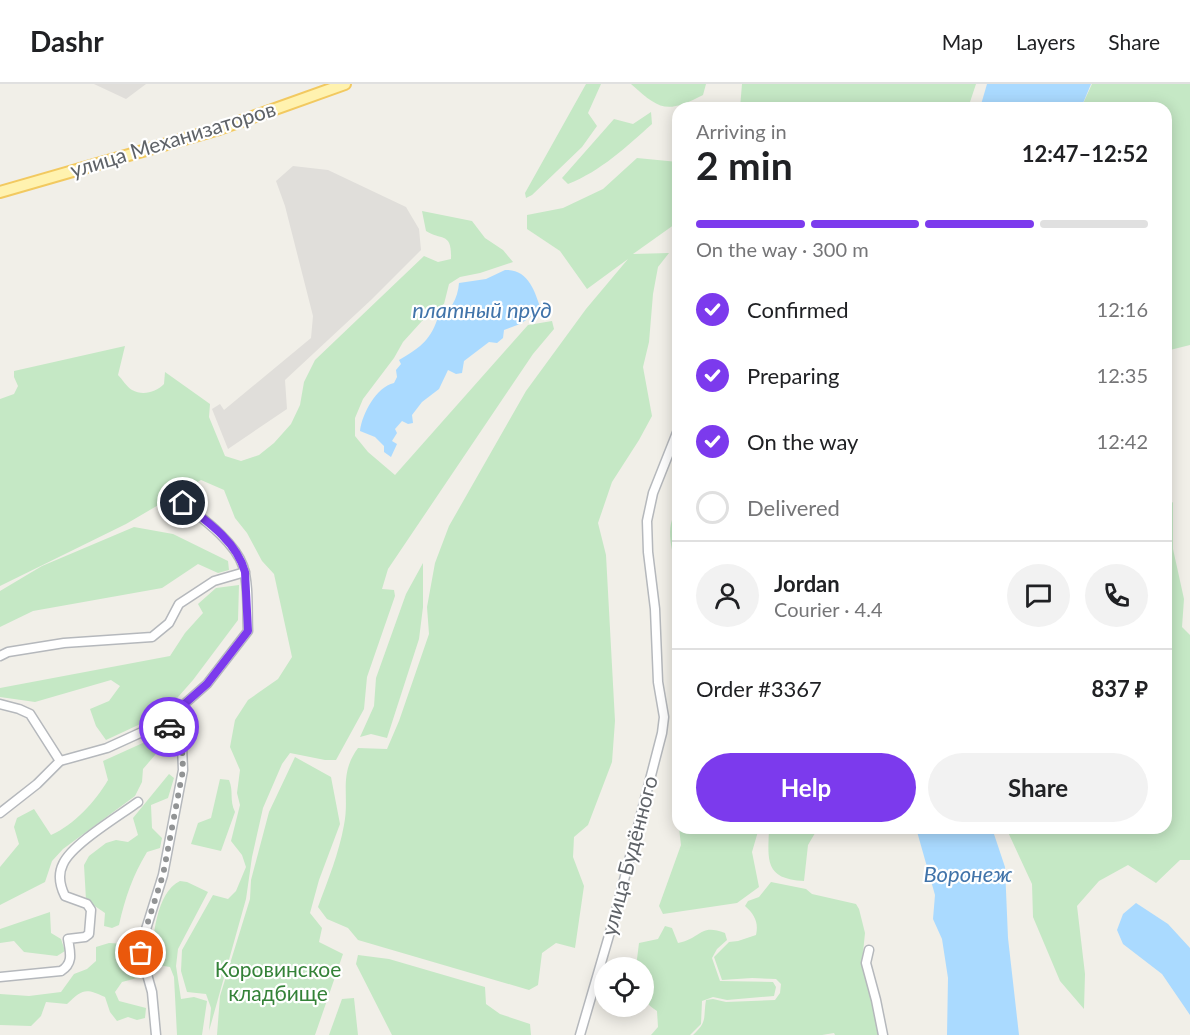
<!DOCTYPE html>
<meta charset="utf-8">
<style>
:root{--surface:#fff;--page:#f2f2f2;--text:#202124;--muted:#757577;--line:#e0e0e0;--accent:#7c3aed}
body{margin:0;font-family:Lato,sans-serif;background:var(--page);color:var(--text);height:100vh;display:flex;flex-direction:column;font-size:22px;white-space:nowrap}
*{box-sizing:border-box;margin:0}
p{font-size:20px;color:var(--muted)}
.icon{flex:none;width:33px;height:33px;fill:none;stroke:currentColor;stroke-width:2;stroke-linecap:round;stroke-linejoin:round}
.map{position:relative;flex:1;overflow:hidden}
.side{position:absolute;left:672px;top:18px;width:500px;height:732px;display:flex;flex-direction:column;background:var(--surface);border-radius:18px;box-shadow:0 3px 15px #0003}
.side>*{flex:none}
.tools{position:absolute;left:594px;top:873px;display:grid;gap:12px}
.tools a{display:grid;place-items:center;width:60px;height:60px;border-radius:50%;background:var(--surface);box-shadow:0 3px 15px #0003;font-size:30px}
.pin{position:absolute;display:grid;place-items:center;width:51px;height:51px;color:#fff;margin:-26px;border:3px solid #fff;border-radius:50%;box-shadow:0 2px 6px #0007}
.courier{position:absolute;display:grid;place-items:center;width:60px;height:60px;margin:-30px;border:4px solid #7c3aed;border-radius:50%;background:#fff;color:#222;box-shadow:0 2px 8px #0007}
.summary em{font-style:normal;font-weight:700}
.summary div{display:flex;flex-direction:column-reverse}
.summary{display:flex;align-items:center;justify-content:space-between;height:102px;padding:0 24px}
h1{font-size:39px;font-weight:700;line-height:45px}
.bar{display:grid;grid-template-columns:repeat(4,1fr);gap:9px 6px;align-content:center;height:72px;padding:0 24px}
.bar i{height:8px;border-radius:4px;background:var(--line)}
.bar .current{background:var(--accent)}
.bar p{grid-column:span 4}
.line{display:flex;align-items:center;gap:15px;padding:0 24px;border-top:2px solid var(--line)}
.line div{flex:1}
.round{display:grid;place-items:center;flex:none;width:63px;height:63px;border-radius:32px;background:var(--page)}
ol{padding:0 24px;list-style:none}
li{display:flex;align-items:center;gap:18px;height:66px}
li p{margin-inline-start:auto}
li .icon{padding:6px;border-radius:50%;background:var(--accent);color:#fff;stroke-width:4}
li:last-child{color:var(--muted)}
li i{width:33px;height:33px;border:3px solid var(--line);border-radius:50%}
.primary-button{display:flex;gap:12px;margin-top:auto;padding:12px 24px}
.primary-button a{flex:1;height:69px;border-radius:36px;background:var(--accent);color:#fff;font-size:24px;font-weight:700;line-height:69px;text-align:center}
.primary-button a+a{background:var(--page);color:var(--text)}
header{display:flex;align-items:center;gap:36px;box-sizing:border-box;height:84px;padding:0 30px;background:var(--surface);border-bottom:2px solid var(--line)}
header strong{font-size:28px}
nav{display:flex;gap:33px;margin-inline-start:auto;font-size:21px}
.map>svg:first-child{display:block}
.industrial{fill:#e0deda}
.green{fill:#c5e8c5}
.water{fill:#aadaff}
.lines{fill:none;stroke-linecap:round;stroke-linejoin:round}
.minor-casing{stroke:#b5b8bc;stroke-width:11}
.major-casing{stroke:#f2c960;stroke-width:14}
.minor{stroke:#fff;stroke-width:8}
.major{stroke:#fff2af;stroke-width:10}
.done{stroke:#929495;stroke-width:6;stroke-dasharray:0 10.8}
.route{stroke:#7c3aed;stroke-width:8}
.labels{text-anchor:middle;stroke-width:4.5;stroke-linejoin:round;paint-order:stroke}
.street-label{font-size:21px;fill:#5f6368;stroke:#fff}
.park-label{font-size:21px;fill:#348238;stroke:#fff}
.water-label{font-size:22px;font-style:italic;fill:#4174aa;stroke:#fff}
</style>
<header>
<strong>Dashr</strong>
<nav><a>Map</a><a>Layers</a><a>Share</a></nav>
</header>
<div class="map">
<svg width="1190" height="951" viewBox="0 0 1190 951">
<rect width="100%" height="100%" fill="#f1efe8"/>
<g class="industrial">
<polygon points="94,0 146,0 126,15"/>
<polygon points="293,82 328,86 406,123 419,145 421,166 371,216 285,296 287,325 228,365 212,325 220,320 224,326 311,254 313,232 285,122 276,97"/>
</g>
<g class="green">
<polygon points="586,0 601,0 588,29 597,42 582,63 532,111 526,114 525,109"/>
<path d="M 631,0 L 706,0 L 703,11 C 666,30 660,26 631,0 Z"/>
<polygon points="742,0 976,0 968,24 740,24"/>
<polygon points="1092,0 1190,0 1190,261 1166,267 1166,24 1081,24"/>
<path d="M 651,28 L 652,40 C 626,63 601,87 568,100 L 562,94 L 614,35 L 633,40 Z"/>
<path d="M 637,74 L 678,78 L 678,138 L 633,170 L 669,169 L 658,183 L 653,210 L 649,258 L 643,283 L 652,332 L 639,356 L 612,398 L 598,439 L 606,471 L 615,637 L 612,678 L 588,741 L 574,753 L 573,773 L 584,802 L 575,864 L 556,859 L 542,869 L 538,901 L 529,906 L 358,856 L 348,844 L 327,835 L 318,823 C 328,796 339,769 344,741 C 350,712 338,691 358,664 L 387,665 L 399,637 L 429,550 L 427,523 L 435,479 L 449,442 L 526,307 L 586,225 L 628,175 L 587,205 L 560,167 L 527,145 L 527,131 L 563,124 L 603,105 Z"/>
<path d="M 422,127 L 472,137 L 485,154 L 503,166 L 513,178 L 480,189 L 460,193 L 449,200 L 444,220 L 422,237 L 403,258 L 394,274 L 363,315 L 355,334 L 355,352 L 368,368 L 395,391 L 528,241 L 552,237 L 554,245 L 533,270 L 388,485 L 382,505 L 394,506 L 395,512 L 367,593 L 364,625 L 336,676 L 325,676 L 290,669 L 282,680 L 263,724 L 252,773 L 246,815 L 209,947 L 211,924 L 206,910 L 187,908 L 181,887 L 182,866 L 213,811 L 228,815 L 236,807 L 246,783 L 242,771 L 231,757 L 240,721 L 237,709 L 240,686 L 230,663 L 235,636 L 248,616 L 278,595 L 292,573 L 274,490 L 262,477 L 247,449 L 235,434 L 224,406 L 201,396 L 126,440 L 0,502 L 0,315 L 14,310 L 18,302 L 14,293 L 14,287 L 125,262 L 118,291 C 122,295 127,303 132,306 C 143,312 156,308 164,300 L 165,288 L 210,320 L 209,333 L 225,372 L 241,377 L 259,371 L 274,359 L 291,340 L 300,321 L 304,298 L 315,276 L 424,172 L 438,178 L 451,175 C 452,147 441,157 426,147 Z"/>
<polygon points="1173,418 1173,465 1184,515 1182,543 1190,551 1190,776 1180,776 1156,799 1128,781 1099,797 1077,822 1085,890 1084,925 1060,897 1033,833 1032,800 1007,746 1007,744 1166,744 1166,423"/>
<path d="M 678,425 L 678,489 C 673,469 663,443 678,425 Z"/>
<polygon points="134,443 173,450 228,477 229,486 218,489 198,480 162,504 33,527 0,543 0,507 42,482"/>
<polygon points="423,479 423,523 419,555 387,654 371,650 360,653 374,622 376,594 406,510"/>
<polygon points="239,501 238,536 193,596 164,629 106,656 96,642 90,625 109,617 120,602 111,596 35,618 0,613 0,604 170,572 185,549 203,529 198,520 216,504"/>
<path d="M 156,653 L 161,664 L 143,685 L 142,698 L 135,712 L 63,765 L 52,777 L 45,798 L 0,821 L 0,783 L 19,760 L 14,743 L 17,734 L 34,725 L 51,751 C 74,741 95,718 108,696 L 103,677 Z"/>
<polygon points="295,673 331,693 340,740 319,796 310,829 322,844 319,858 343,870 315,951 217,951 220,912 250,815 251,796 269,728"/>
<path d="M 169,690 L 174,694 L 168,714 L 151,721 L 152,744 L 162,754 L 160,764 L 147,768 C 133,791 125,814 119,841 L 112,844 L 104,842 L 105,829 L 86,816 L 84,781 L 89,772 L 106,759 L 116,756 L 128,758 L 138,751 L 133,734 Z"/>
<path d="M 220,695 L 229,696 C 234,708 229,715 235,728 L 221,767 L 191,760 L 198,739 L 211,734 Z"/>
<polygon points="679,744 759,744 752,768 759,803 737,819 663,830 659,822 681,761"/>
<path d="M 769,744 L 818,744 L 808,761 L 804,797 C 764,795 768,776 769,744 Z"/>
<path d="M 180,797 L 187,798 L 208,808 L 178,865 L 176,882 L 181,915 L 194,913 L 207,917 L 202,951 L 177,951 L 174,893 L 170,883 L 152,880 C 152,856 156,808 180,797 Z"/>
<path d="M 771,798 L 806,805 L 812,810 L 856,820 L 859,825 L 865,849 L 862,879 L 872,914 L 878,951 L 835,951 L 834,949 L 822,951 L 693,951 C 708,937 703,934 706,916 L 713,915 L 726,918 L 775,916 L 780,909 L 781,900 L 776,895 L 752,894 L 722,896 L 714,873 L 729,858 L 738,857 L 756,851 C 759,838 754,830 745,822 L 748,817 L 759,813 Z"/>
<polygon points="50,828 51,849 61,855 65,867 57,872 24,868 14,857 0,859 0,845"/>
<path d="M 665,842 L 672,844 L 678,859 C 701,855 699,839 725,849 L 727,856 L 717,865 L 712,874 L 720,897 L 773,898 L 776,903 L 774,912 L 727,916 L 713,913 L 702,917 L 701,940 L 690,951 L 651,951 L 658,943 L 657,927 C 638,916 644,903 644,884 L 636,883 L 639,859 L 658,855 Z"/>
<path d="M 109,859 L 128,860 C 136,870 141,881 141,893 L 122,898 L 115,908 L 119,917 L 146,924 L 145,934 L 137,936 L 128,933 L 117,937 L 110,928 L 105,913 C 85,904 83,905 67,920 L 46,918 L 41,932 L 31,942 L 0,941 L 0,910 L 29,912 L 61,908 L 74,890 L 87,885 L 96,877 L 96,863 Z"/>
<polygon points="358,871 389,875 485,903 486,920 500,930 530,940 531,951 392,951 356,880"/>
<polygon points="354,914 358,951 329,951 342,915"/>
</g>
<g class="water">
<polygon points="987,0 1091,0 1081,24 980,24"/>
<path d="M 505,186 C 528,185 535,207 541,226 L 520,240 L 504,246 L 503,254 L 497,259 L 489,258 L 464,277 L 462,289 L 456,290 L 448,286 L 439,305 L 422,318 L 412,331 L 413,339 L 408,340 L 402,337 L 395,345 L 397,349 L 392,357 L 397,360 L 391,373 L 384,368 L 384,362 L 375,353 L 360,347 C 362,330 376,303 394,299 L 397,293 L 396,286 L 401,280 L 399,276 C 418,265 430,257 437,236 C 450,229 458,214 459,199 L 486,195 Z"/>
<polygon points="916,744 992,744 1005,783 1008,854 1019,951 947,951 948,894 942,855 933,835 935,811"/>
<polygon points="1136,819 1168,840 1190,864 1190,931 1162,890 1123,860 1117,846 1123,830"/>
</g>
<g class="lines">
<defs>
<g id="minor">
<polyline points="0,572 8,568 64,559 152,553 169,539 179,520 214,497 245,488"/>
<polyline points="0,620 19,625 30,630 60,677"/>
<path d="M 0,729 L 37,700 L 60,677 L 107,664 L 164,638 L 207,600 L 248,547 C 247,526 249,501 243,482 C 235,458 202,434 183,419"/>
<polyline points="869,866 866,879 876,916 883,951"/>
<path d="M 0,893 L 61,887 C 74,879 70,868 68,855 L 85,853 L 89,850 L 91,826 L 87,820 L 65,812 C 60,802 58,790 63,780 C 72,760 119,732 138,718"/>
<polyline points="156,951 152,908 141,869 142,858 163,791 183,686 182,662 175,649 164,638"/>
<polyline points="580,951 615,831 662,649 664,633 658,598 655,525 648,468 647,437 653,409 678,346"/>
</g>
<polyline id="major" points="0,108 219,45 345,0"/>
</defs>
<use href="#minor" class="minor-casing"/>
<use href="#major" class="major-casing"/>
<use href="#minor" class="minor"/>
<use href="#major" class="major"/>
</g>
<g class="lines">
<polyline class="done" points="141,869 145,847 163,791 183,686 182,662 176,649 169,643"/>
<path class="route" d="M 169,643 L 164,638 L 207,600 L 248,547 L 245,488 C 237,458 207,437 183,419"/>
</g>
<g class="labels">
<g class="street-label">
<text transform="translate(173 56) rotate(-17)" y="7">улица Механизаторов</text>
<text transform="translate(630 772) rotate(-75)" y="7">улица Будённого</text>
</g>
<g class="park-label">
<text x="278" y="893">Коровинское<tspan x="278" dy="24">кладбище</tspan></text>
</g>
<g class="water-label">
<text x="482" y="234">платный пруд</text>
<text x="968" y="798">Воронеж</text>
</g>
</g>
</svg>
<div class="tools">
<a><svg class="icon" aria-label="locate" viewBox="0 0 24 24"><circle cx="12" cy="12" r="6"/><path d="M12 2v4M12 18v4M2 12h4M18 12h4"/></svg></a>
</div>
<div class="pin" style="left:141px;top:869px;background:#ea580c"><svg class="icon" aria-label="bag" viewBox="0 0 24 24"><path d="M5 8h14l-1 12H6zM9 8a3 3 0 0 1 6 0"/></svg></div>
<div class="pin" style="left:183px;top:419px;background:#1f2937"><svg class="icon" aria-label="home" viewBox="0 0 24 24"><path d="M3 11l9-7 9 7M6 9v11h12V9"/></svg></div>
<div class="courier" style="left:169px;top:643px"><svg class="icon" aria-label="car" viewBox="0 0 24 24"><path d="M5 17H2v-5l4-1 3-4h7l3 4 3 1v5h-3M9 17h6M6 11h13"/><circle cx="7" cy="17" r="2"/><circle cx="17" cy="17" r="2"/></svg></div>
<section class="side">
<div class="summary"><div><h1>2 min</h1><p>Arriving in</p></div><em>12:47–12:52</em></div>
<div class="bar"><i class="current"></i><i class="current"></i><i class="current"></i><i></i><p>On the way · 300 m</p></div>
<ol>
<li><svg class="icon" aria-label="check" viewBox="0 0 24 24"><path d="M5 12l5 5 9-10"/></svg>Confirmed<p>12:16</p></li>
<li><svg class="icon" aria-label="check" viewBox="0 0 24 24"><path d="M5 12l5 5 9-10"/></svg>Preparing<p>12:35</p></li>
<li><svg class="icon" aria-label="check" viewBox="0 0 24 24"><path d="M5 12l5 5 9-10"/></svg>On the way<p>12:42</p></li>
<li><i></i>Delivered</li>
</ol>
<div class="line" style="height:108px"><a class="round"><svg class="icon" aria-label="person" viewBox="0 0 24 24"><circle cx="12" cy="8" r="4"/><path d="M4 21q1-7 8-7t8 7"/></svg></a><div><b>Jordan</b><p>Courier · 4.4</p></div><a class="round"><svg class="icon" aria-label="chat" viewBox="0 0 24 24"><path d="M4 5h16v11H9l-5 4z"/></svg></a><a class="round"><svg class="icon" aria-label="phone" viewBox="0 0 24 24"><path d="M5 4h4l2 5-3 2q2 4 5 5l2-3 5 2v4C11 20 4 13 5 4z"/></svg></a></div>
<div class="line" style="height:78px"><div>Order #3367</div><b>837 ₽</b></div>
<div class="primary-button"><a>Help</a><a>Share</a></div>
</section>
</div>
